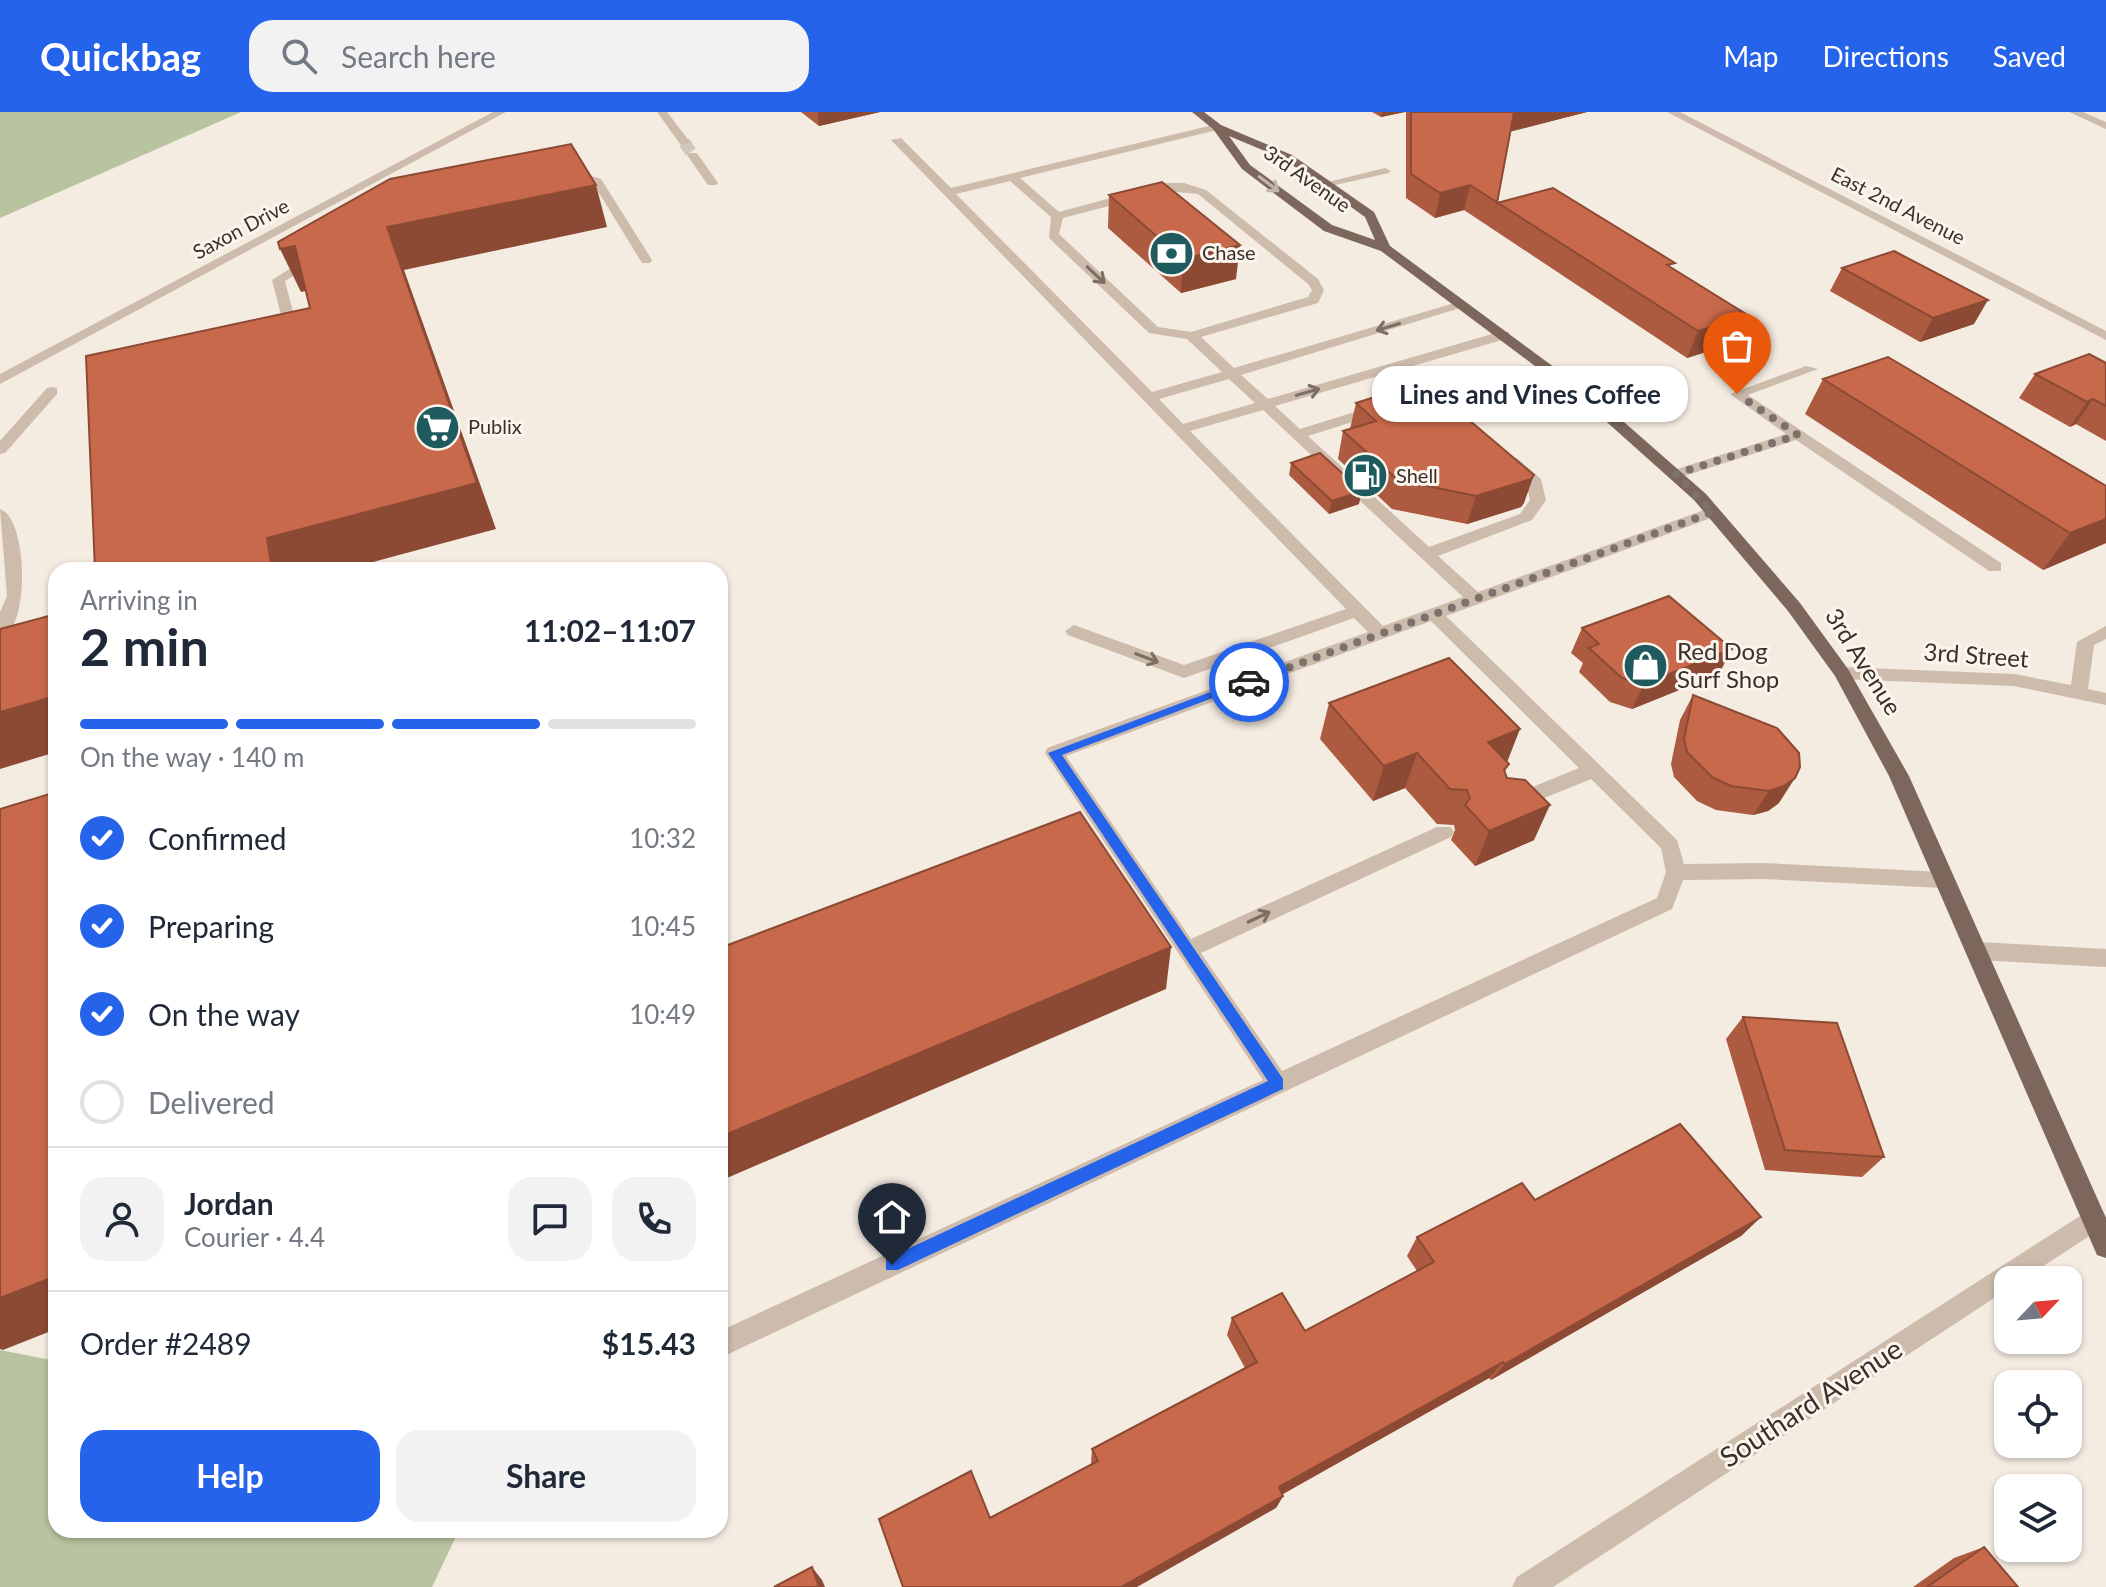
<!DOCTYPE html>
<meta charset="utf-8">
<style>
:root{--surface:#fff;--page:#f2f2f3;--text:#1f2937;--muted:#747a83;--line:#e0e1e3;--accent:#2563eb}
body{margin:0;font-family:Lato,sans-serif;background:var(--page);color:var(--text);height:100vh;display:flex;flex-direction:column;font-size:30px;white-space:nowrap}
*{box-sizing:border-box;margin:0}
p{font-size:26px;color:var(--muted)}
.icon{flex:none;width:44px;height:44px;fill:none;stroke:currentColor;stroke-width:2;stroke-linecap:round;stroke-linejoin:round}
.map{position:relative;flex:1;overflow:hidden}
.side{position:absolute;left:48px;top:450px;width:680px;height:976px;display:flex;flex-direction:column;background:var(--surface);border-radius:24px;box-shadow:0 2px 6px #0004}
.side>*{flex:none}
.needle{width:52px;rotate:64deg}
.fabs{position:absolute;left:1994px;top:1154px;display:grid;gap:16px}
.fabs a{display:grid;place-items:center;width:88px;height:88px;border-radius:16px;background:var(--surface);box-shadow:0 2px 6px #0004;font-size:40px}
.pin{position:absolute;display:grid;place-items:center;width:68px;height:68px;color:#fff;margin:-82px -34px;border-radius:50% 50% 50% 0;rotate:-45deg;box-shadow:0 0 8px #0007}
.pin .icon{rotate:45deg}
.courier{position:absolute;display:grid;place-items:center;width:80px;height:80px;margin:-40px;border:6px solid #2563eb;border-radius:50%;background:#fff;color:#222;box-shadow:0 2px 10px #0007}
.bubble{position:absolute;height:56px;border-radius:24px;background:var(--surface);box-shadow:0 2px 6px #0004;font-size:26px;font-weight:700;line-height:56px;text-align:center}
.summary em{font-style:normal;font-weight:700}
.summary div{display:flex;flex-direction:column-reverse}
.summary{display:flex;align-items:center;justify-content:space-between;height:136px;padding:0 32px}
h1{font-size:52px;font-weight:700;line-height:60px}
.bar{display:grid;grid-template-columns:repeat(4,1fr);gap:12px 8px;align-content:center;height:96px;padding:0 32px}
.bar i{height:10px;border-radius:6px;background:var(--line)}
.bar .current{background:var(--accent)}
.bar p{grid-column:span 4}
.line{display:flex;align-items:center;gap:20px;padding:0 32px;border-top:2px solid var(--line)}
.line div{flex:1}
.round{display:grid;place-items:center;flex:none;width:84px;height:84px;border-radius:24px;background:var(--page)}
ol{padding:0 32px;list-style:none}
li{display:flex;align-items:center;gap:24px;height:88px}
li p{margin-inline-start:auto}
li .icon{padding:8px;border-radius:50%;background:var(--accent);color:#fff;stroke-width:4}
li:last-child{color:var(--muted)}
li i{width:44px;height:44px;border:4px solid var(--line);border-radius:50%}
.cta{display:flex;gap:16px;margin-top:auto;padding:16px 32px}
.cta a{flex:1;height:92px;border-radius:24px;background:var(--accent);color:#fff;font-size:32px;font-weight:700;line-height:92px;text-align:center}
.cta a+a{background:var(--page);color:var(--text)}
header{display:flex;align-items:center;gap:48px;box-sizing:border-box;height:112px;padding:0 40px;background:var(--accent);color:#fff}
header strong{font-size:38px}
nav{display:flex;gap:44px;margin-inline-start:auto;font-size:28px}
.search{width:560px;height:72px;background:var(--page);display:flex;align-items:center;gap:20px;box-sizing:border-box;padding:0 28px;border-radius:24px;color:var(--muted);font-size:30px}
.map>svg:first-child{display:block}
.green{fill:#b8c4a0}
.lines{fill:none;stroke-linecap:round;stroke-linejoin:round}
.minor-tunnel{stroke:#cfc6bd;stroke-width:12;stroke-dasharray:12 6;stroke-linecap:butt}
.minor{fill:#cdbbac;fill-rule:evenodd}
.major{fill:#7d675c;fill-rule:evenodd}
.wall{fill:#ac5a40}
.shaded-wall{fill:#8c4a34}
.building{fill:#c8694b;stroke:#8c4a34;stroke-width:2}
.oneway{stroke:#c2b5ac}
.oneway2{stroke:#7d6f65}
.route{fill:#2563eb}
.done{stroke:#7c716b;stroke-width:8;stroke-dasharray:0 14.4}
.labels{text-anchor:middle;stroke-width:6;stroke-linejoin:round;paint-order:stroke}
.far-street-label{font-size:20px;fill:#3b302b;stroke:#fbf5ee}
.far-poi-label{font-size:20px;fill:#3b302b;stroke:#fbf5ee;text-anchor:start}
.poi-label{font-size:24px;fill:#3b302b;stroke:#fbf5ee;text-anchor:start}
.street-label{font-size:24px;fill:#3b302b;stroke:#fbf5ee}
.near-street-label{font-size:28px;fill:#3b302b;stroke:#fbf5ee}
</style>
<header>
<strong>Quickbag</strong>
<div class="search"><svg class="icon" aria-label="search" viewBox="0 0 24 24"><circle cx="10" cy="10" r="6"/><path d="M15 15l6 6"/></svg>Search here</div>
<nav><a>Map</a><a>Directions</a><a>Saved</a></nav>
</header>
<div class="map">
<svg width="2106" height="1475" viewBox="0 0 2106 1475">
<rect width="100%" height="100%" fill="#f4ebe1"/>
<g class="green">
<polygon points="0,0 241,0 0,106"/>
<polygon points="0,1238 56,1249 56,1418 459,1418 432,1475 0,1475"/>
</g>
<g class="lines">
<polyline class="minor-tunnel" points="684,30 693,43"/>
<g class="minor">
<polygon points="493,0 506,0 0,272 0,262"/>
<polygon points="657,0 667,0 690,30 688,32 680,32"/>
<polygon points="1667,0 1680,0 2106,219 2106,228"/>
<polygon points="2069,0 2083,0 2106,10 2106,17"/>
<path d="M 1217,12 L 1222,15 L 1221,17 L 1020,66 L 1059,100 L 1166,71 L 1184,71 L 1206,78 L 1318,167 L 1324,178 L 1318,191 L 1201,225 L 1234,256 L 1458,190 L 1470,193 L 1241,263 L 1268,287 L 1499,220 L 1509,220 L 1509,226 L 1275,294 L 1300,317 L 1374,294 L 1384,294 L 1384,300 L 1308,324 L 1429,435 L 1520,402 L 1530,388 L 1526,369 L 1507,352 L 1507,346 L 1517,346 L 1541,367 L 1546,388 L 1532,408 L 1438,444 L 1478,480 L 1707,397 L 1719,397 L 1719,403 L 1446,504 L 1677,728 L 1684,752 L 1764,751 L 1942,760 L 1949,762 L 1952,768 L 1949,774 L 1942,776 L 1764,767 L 1683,768 L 1672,797 L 720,1246 L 720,1219 L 1263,968 L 1045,641 L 1047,636 L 1368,520 L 1354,506 L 1184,566 L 1068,523 L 1065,519 L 1074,513 L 1184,553 L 1346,497 L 891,28 L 901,26 L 951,76 ZM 1010,69 L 1051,105 L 1049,126 L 1149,221 L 1187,227 L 1222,260 L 1152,280 L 956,82 ZM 1166,79 L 1198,82 L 1308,172 L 1312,178 L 1308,185 L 1191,220 L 1158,215 L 1059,122 L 1063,106 ZM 1229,267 L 1255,291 L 1183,312 L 1159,287 ZM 1263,298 L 1463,485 L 1383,514 L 1190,319 ZM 1431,509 L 1579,656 L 1506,686 L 1503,691 L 1506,696 L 1520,696 L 1591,667 L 1661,736 L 1666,760 L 1657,786 L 1282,959 L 1201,841 L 1451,725 L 1454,720 L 1451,715 L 1437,715 L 1191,827 L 1066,644 Z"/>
<polygon points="689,41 697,41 718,71 716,73 708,73 687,43"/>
<polygon points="1385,56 1391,59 1389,61 1326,75 1320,72"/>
<polygon points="568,57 601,67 652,148 650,151 642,151 593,71 564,62 562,60"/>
<polygon points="315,141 321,145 319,148 285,169 300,227 288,230 272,168"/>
<polygon points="1806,254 1818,257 1748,283 2001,451 2001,459 1989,459 1796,328 1681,365 1671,365 1671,359 1786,322 1730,282"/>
<polygon points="52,275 57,276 57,282 5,341 0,342 0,329 47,276"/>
<path d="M 0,397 C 28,406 31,518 0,527 L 0,500 L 7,484 Z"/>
<polygon points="2106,514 2106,527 2094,533 2088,577 2106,581 2106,593 2014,574 1842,567 1833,561 1842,555 2014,562 2071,573 2077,530"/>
<polygon points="1978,830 2106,837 2106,855 1978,848 1970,845 1967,839 1970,833"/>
<polygon points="2094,1095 2103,1099 2106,1106 2103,1115 2022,1168 2008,1168 2008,1177 1553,1475 1512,1475 1517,1465"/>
</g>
<path class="major" d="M 1192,0 L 1204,0 L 1221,13 L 1292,43 L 1374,100 L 1390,134 L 1600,289 L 1706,382 L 1800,491 L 1848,557 L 1909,664 L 2106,1106 L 2106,1146 L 2097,1143 L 1889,664 L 1835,564 L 1788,499 L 1694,388 L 1590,295 L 1381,139 L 1324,119 L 1242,57 L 1213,17 ZM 1229,24 L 1284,47 L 1365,105 L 1375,128 L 1332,113 L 1250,53 Z"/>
</g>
<g class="wall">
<polygon points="801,0 880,0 819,14"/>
<polygon points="1372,0 1405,0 1381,5"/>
<polygon points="1406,0 1587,0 1511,19 1497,91 1673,157 1749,204 1737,230 1687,246 1464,98 1435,106 1406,86"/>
<polygon points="1109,83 1236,167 1181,181 1108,116"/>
<polygon points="1842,156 1974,212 1920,230 1830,179"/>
<polygon points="2106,251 2106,329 2076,312 2070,315 2019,286 2035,262"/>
<polygon points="1823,267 2106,374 2106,431 2043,458 1805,302"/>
<polygon points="1356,291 1524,391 1521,395 1467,412 1392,397 1338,347 1343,319 1350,317"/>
<polygon points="1291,351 1359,392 1329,402 1289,363"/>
<polygon points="1582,516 1719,562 1632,597 1610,590 1579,560 1583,551 1571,541"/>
<polygon points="1693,583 1779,691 1768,699 1753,703 1716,698 1697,689 1674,665 1671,652 1680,608"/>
<polygon points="1329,591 1507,650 1505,661 1534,728 1475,754 1451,728 1455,718 1454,713 1437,712 1405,676 1373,689 1320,627"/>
<polygon points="1743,905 1884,1045 1862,1065 1765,1058 1726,927"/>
<polygon points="1535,1088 1761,1105 1741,1124 1491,1268 1489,1266 1283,1382 1283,1384 1276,1396 990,1406 1091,1352 1092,1337 1245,1256 1227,1223 1232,1206 1305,1219 1417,1159 1407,1144 1417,1125"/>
<polygon points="1984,1435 2018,1475 1913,1475 1954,1446"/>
</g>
<g class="shaded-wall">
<polygon points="818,0 880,0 819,14"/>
<polygon points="1382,0 1405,0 1381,5"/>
<polygon points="1514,0 1587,0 1509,20"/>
<polygon points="596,73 607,115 404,158 496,417 343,458 272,458 267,426 387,115"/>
<polygon points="1470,73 1464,98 1435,106 1440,81"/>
<polygon points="1240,133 1236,167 1181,181 1183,147"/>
<polygon points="295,134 315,177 301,180 280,137"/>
<polygon points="1988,188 1974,212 1920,230 1933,206"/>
<polygon points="1749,204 1737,230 1687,246 1698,219"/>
<polygon points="2093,287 2076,312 2070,315 2087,290"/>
<polygon points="1534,363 1524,391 1521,395 1467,412 1476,384"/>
<polygon points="1362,379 1359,392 1329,402 1332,389"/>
<polygon points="2106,407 2106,431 2043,458 2070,421"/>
<polygon points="1732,537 1719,562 1632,597 1644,572"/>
<polygon points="56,584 56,640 0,657 0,600"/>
<polygon points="1520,617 1506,653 1488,630"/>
<polygon points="1417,641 1405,676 1373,689 1384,654"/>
<polygon points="1795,666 1779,691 1768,699 1753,703 1769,679"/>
<polygon points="1550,693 1534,728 1475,754 1489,719"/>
<polygon points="1171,835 1166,877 720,1069 720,1025"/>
<polygon points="1761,1105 1741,1124 1491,1268 1505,1252"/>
<polygon points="56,1164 56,1217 3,1238 0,1237 0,1186"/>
<polygon points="1503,1250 1489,1266 1272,1388 1279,1375"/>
<polygon points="1283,1384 1276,1396 1137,1475 1121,1475"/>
<polygon points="812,1455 822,1468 825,1475 819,1475"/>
</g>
<g class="building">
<polygon points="1411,0 1514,0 1497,91 1553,76 1675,151 1667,153 1749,204 1698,219 1470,73 1440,81 1411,62"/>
<polygon points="571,32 596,73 387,115 477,371 267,426 272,458 95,458 86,244 310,196 295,134 280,137 278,130 390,67"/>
<polygon points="1162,70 1240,133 1183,147 1109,83"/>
<polygon points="1894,139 1988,188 1933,206 1842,156"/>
<polygon points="2089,242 2106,251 2106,294 2093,287 2087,290 2035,262"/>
<polygon points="1888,245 2106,374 2106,407 2070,421 1823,267"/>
<polygon points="1406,275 1437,281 1534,363 1531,367 1476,384 1398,368 1343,319 1376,309 1356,291"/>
<polygon points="1320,341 1362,379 1332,389 1291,351"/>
<polygon points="1669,484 1732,537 1644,572 1622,566 1589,536 1599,532 1582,516"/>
<polygon points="56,502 56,584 0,600 0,517"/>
<polygon points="1449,546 1520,617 1488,630 1509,652 1504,658 1507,666 1525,668 1550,693 1489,719 1465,693 1470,686 1467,678 1450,677 1417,641 1384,654 1329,591"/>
<polygon points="1693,583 1777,616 1799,641 1800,655 1795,666 1784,674 1769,679 1731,674 1712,665 1687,640 1684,627"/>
<polygon points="56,680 56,1164 0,1186 0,697"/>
<polygon points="1080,700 1171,835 720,1025 720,836"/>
<polygon points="1743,905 1837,911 1884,1045 1785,1038"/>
<polygon points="1680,1012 1761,1105 1505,1252 1503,1250 1279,1375 1283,1384 1121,1475 903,1475 879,1407 971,1359 990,1406 1098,1349 1092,1337 1257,1250 1232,1206 1282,1181 1305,1219 1434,1150 1417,1125 1522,1071 1535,1088"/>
<polygon points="1984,1435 2018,1475 1927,1475"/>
<polygon points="812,1455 819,1475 774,1475"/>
</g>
<defs><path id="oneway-shaft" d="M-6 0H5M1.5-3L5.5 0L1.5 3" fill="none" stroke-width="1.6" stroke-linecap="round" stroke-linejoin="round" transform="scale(2)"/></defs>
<use class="oneway" href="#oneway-shaft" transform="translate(1269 72) rotate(37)"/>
<g class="oneway2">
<use href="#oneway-shaft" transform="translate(1096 163) rotate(43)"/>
<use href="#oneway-shaft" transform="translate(1388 215) rotate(163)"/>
<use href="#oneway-shaft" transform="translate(1308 280) rotate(-16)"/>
<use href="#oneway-shaft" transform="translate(1147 546) rotate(21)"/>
<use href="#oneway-shaft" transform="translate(1259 805) rotate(-25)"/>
</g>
<polygon class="route" points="1245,567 1255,570 1062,643 1283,967 1283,977 898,1158 886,1158 886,1147 1268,969 1048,641"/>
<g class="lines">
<polyline class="done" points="1249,570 1713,400 1676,362 1798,323 1737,282"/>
</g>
<defs>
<symbol id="bank-disc" viewBox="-11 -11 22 22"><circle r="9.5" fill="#1f5a5e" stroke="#fbf5ee"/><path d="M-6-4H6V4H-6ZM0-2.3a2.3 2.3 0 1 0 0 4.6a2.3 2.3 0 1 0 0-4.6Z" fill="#fff"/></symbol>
<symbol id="supermarket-disc" viewBox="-11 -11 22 22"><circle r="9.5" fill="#1f5a5e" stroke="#fbf5ee"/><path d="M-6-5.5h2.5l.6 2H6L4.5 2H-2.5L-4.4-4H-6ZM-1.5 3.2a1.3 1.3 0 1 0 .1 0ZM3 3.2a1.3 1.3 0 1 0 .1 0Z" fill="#fff"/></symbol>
<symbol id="fuel-disc" viewBox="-11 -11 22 22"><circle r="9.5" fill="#1f5a5e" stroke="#fbf5ee"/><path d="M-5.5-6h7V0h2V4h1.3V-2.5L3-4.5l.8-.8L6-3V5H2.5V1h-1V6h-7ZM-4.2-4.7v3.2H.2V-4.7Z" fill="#fff"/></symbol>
<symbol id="shop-disc" viewBox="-11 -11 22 22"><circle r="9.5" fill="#1f5a5e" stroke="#fbf5ee"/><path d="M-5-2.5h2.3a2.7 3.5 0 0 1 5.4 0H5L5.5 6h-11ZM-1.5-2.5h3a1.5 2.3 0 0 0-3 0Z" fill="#fff"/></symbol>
</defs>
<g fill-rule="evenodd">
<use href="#bank-disc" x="1146" y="116" width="51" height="51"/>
<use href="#supermarket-disc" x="412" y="290" width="51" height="51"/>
<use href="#fuel-disc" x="1340" y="338" width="51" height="51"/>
<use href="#shop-disc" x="1620" y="528" width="51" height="51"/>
</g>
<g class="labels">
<g class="far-street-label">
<text transform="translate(1307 67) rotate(35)" y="7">3rd Avenue</text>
<text transform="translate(1898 94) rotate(27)" y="7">East 2nd Avenue</text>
<text transform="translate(241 117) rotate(-28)" y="7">Saxon Drive</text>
</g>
<g class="far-poi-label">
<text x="1202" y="148">Chase</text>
<text x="468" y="322">Publix</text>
<text x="1396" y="371">Shell</text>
</g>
<g class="poi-label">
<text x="1677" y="548">Red Dog<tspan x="1677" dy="28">Surf Shop</tspan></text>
</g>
<g class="street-label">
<text transform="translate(1976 544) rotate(4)" y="8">3rd Street</text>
<text transform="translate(1863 550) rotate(58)" y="8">3rd Avenue</text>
</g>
<g class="near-street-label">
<text transform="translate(1811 1291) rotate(-33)" y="10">Southard Avenue</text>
</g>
</g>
</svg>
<div class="fabs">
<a><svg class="needle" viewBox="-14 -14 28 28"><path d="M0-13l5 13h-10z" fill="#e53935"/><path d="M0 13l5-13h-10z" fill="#747a83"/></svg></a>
<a><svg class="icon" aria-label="locate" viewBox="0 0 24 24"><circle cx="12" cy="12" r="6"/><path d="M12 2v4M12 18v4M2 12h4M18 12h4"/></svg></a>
<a><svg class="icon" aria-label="layers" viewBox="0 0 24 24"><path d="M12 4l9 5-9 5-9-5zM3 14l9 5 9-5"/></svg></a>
</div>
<div class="pin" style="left:1737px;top:282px;background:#ea580c"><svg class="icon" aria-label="bag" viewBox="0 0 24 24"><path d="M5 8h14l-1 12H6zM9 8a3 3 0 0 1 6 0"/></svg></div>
<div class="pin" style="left:892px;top:1153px;background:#1f2937"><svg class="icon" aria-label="home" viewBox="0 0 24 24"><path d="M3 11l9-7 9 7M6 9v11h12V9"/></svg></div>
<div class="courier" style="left:1249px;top:570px"><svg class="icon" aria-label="car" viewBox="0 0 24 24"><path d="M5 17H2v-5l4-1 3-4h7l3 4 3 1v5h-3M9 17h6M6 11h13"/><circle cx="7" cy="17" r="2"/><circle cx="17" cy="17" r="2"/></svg></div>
<div class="bubble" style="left:1372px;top:254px;width:316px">Lines and Vines Coffee</div>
<section class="side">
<div class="summary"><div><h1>2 min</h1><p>Arriving in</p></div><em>11:02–11:07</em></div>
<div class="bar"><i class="current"></i><i class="current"></i><i class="current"></i><i></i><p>On the way · 140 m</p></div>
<ol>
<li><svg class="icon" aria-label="check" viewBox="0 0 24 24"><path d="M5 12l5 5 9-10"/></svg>Confirmed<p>10:32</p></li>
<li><svg class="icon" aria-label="check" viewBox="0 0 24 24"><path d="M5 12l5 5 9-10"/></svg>Preparing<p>10:45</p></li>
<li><svg class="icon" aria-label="check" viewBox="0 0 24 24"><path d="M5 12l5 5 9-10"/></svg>On the way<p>10:49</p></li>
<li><i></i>Delivered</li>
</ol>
<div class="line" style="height:144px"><a class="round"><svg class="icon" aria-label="person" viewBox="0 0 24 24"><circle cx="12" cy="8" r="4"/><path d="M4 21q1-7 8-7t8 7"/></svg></a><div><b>Jordan</b><p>Courier · 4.4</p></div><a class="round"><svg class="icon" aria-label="chat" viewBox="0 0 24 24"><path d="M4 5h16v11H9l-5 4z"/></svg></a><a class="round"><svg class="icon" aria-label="phone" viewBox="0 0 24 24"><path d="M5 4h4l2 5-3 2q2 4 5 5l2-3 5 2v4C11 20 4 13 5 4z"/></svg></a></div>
<div class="line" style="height:104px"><div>Order #2489</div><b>$15.43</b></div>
<div class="cta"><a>Help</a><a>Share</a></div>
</section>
</div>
